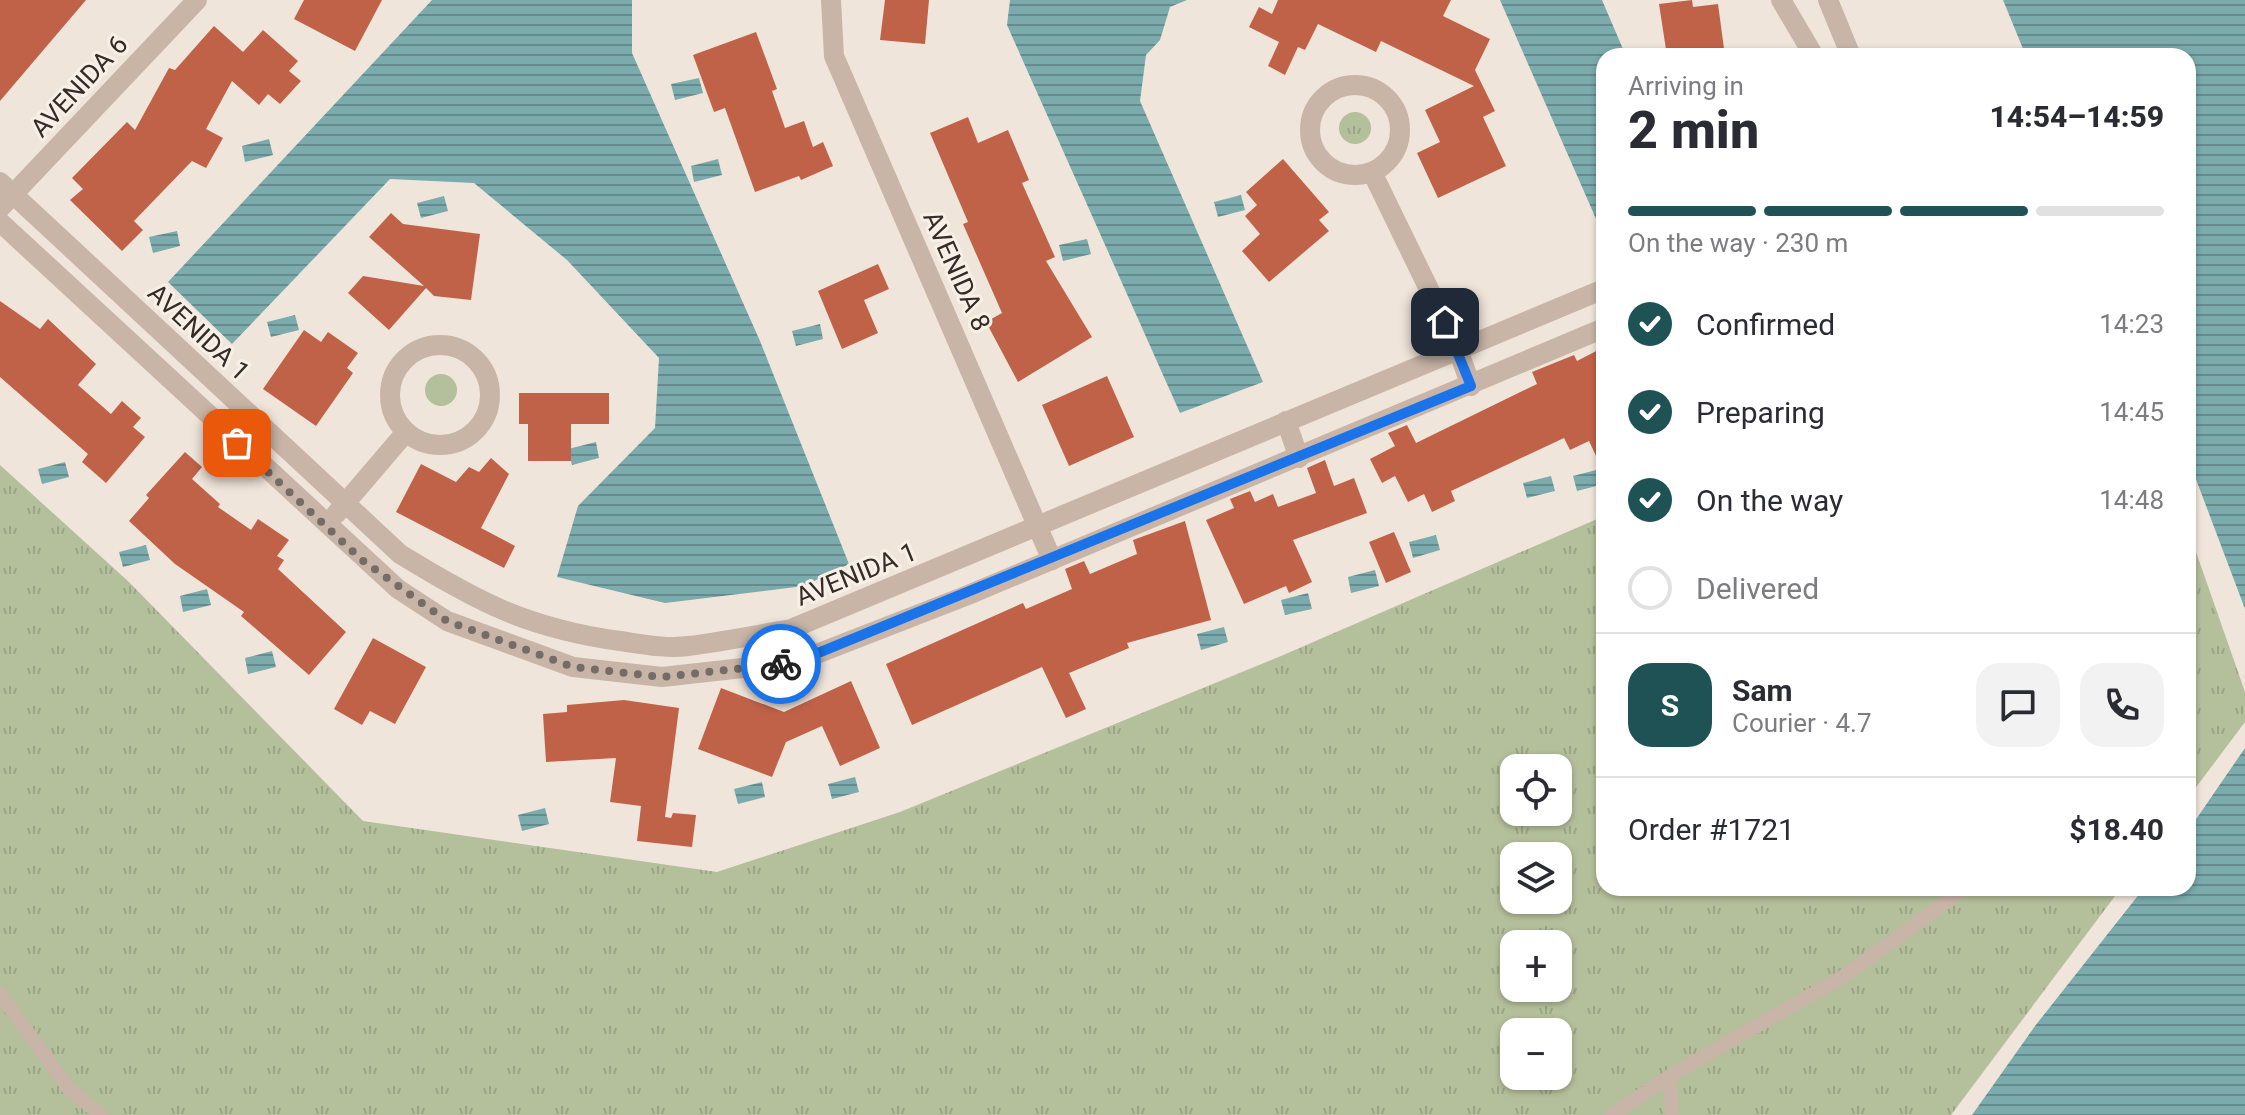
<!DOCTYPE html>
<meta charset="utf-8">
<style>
:root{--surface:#fff;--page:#f2f2f3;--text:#2b2b33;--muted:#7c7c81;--line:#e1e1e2;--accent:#1f5254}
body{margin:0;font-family:Roboto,sans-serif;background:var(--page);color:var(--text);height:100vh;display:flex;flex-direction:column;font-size:30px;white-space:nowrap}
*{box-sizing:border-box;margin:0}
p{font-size:26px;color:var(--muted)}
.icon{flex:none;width:44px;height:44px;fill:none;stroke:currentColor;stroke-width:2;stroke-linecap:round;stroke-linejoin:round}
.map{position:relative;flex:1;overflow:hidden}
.drawer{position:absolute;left:1596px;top:48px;width:600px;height:848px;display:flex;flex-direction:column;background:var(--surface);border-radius:24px;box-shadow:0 2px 6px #0004}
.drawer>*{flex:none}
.controls{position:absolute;left:1500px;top:754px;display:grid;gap:16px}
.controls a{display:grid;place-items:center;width:72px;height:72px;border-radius:16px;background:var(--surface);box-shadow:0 2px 6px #0004;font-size:40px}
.pin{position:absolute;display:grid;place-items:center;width:68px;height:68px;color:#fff;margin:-34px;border-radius:16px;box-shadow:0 4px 12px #0006}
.courier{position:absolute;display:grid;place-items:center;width:80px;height:80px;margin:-40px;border:6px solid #1a73e8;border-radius:50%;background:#fff;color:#222;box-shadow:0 2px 10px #0007}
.overview em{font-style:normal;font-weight:800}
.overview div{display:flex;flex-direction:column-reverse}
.overview{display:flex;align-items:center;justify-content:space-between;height:136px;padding:0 32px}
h1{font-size:52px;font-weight:800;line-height:60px}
.bar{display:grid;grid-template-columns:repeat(4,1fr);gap:12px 8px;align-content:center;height:96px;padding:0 32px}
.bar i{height:10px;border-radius:6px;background:var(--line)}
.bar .on{background:var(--accent)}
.bar p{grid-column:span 4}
.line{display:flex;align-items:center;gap:20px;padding:0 32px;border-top:2px solid var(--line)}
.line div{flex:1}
.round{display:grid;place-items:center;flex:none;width:84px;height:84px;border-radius:24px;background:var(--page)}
ol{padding:0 32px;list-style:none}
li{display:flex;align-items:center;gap:24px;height:88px}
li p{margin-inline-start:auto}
li .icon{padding:8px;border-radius:50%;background:var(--accent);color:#fff;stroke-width:4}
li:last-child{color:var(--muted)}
li i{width:44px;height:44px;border:4px solid var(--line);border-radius:50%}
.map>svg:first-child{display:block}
.grass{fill:url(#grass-tufts);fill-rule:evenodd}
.water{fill:url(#water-rules)}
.building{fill:#c06248}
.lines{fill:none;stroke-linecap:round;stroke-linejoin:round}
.service{stroke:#c8b5a7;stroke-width:14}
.minor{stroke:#c8b5a7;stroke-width:20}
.done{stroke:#766c66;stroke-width:8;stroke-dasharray:0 14.4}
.route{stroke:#1a73e8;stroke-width:10}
.labels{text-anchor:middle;stroke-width:6;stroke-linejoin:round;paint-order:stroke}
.street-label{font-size:26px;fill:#352b27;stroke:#f8f0e7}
</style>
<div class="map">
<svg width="2245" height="1115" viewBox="0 0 2245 1115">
<defs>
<pattern id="grass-tufts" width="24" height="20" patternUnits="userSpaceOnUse" patternTransform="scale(2)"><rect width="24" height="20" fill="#b4bf9b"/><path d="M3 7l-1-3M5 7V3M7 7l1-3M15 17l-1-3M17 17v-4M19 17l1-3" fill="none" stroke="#9ba486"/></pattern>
<pattern id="water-rules" width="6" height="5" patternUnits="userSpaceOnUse" patternTransform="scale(2)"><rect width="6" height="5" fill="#7babac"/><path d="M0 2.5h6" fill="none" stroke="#668b8c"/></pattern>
</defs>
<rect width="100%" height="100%" fill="#f0e5da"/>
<g class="grass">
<circle cx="1355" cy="128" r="16"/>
<circle cx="441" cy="390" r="16"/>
<path d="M 0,465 L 129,582 L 363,821 L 717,872 L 900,812 L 1281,656 L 1604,516 L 1604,888 L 2121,888 L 1951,1115 L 0,1115 ZM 1514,768 L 1558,768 L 1558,812 L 1514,812 ZM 1514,856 L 1558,856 L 1558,900 L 1514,900 ZM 1514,944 L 1558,944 L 1558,988 L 1514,988 ZM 1514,1032 L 1558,1032 L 1558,1076 L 1514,1076 Z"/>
<polygon points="2188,529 2245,692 2245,722 2188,798"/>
</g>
<g class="water">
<polygon points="432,0 632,0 632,53 760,341 849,564 804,586 665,603 557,577 578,506 655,428 659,358 567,260 474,183 390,179 232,344 168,282"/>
<polygon points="1010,0 1187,0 1170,7 1160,40 1146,55 1140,101 1263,382 1180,413 1007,25"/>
<polygon points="1500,0 1602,0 1626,56 1604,56 1604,237"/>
<polygon points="2003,0 2245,0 2245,609 2188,458 2188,56 2026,56"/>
<polygon points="699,78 703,93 675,100 671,84"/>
<polygon points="269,139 273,155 245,162 242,146"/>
<polygon points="718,159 722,175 694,182 691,166"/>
<polygon points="1241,195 1245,210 1218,217 1214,202"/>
<polygon points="444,196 448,211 421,218 417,203"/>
<polygon points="177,231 180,246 153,253 149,237"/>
<polygon points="1087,239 1091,254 1063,261 1059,245"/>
<polygon points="295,315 299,330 271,337 267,322"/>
<polygon points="820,324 823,339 796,346 792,331"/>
<polygon points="596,442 599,458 572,465 568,449"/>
<polygon points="65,462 69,477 42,484 38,469"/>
<polygon points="1600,469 1604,484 1577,491 1573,476"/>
<polygon points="1551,476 1555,491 1527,498 1523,483"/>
<polygon points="1436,535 1440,550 1413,558 1409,542"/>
<polygon points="146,545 150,560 123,567 119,552"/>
<polygon points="1375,570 1379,586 1351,593 1348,577"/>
<polygon points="207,589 211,605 183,612 180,596"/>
<polygon points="1308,593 1312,609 1285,615 1281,600"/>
<polygon points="1224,627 1228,642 1201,650 1197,634"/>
<polygon points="272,651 276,667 248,674 245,658"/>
<polygon points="2245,748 2245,1115 1972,1115 2035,1026 2144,888 2188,888 2188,831"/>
<polygon points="855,777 859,792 832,799 828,784"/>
<polygon points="762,782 765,797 738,804 734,789"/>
<polygon points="545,808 549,824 522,831 518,815"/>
</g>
<g class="building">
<polygon points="0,0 86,0 0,101"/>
<polygon points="304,0 382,0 355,51 294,19"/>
<polygon points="885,0 929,0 925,44 880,40"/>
<polygon points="1278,0 1451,0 1443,16 1490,39 1475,70 1495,111 1483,117 1506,166 1438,198 1417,153 1440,142 1425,110 1474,86 1381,41 1376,52 1318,24 1305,50 1298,47 1285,75 1268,66 1279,42 1249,27 1259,7 1272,14"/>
<polygon points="1692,0 1693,7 1718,4 1725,56 1667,56 1659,4"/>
<polygon points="214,26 243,52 263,30 298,61 289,71 301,81 280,104 268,94 259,105 232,81 206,129 223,138 206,168 192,161 134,221 143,230 122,251 70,200 83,189 72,178 127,122 135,130 169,68 175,70"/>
<polygon points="756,32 777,89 772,91 785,128 804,121 813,147 823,142 833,166 801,180 799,176 755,192 725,108 714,112 693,55"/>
<polygon points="968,117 978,143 1008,130 1029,180 1022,183 1055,257 1046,261 1092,337 1018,382 986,322 1002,313 963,224 968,222 930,133"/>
<polygon points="1283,159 1329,212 1319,220 1329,231 1269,282 1242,251 1260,234 1245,216 1257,205 1246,192"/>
<polygon points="391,213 403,224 480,234 471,300 434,296 426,288 389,330 348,293 363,276 424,286 369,237"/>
<polygon points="878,264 889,289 864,300 878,333 842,349 818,291"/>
<polygon points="0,301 40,329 48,319 96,364 78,385 111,414 122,401 141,418 133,427 145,437 106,483 82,462 88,454 0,377"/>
<polygon points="304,330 321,342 328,332 358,353 347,368 353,373 316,426 263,389"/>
<polygon points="1604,347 1604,473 1589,441 1570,450 1564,438 1451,491 1455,501 1432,512 1424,494 1408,502 1395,476 1382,483 1370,459 1395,446 1388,433 1407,425 1416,443 1537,384 1532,372 1574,355 1577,361"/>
<polygon points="1107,376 1134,437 1069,466 1042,405"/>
<polygon points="519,393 609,393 609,424 571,424 571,461 528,461 528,424 519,424"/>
<polygon points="185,452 202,467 192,479 220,504 218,507 251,530 258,519 289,540 277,556 284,560 278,569 346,632 309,675 241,616 244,612 175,564 129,521 149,498 146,495"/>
<polygon points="491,458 509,474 481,528 515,546 504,568 396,512 421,464 456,482 469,467 479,472"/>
<polygon points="1325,460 1334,486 1354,478 1367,513 1293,540 1312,582 1289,593 1286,586 1244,604 1206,520 1234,508 1230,499 1250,491 1255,502 1273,494 1278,507 1316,493 1307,468"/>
<polygon points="1185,521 1211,620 1127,643 1129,648 1069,673 1086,709 1066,718 1042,667 912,725 886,664 1023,603 1026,609 1072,589 1065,569 1084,561 1090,574 1137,554 1133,540"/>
<polygon points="1394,532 1411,572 1386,583 1369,542"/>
<polygon points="373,638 426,667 395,724 370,711 362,725 334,709"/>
<polygon points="851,681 880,748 840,766 822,726 786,742 772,777 698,749 721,688 784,712"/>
<polygon points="624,700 679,708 665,817 671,818 673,813 696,815 692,847 637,841 641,806 610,802 616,758 546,762 543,714 567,712 567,705"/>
</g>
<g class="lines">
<g class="service">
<polyline points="0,994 69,1089 101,1115"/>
<polyline points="1670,1076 1672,1115"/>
<polyline points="1612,1115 1670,1076 1844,976 1965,888"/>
</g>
<g class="minor">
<polyline points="831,0 834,56 1052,560"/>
<polyline points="1781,0 1814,56"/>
<polyline points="1828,0 1851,56"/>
<circle cx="1355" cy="130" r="45"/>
<polyline points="1372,172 1457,347 1471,386"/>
<path d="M 0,182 L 400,554 C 478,602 527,628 620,641 C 642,644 666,649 688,646 C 722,642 756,635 791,629 L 1604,289"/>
<polyline points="0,208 197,0"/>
<polyline points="0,222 398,589 447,621 573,667 662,677 796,662 968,595 1604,328"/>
<circle cx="440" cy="395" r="50"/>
<polyline points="1286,421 1299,458"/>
<polyline points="336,514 406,432"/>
</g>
</g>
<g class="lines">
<polyline class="done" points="237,443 362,560 447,621 573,667 662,677 781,664"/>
<polyline class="route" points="781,664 796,662 1471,386 1445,322"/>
</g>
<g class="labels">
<g class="street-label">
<text transform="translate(79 86) rotate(-47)" y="9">AVENIDA 6</text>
<text transform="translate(957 271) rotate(66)" y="9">AVENIDA 8</text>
<text transform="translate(199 332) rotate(43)" y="9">AVENIDA 1</text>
<text transform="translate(856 574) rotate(-22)" y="9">AVENIDA 1</text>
</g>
</g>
</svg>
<div class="controls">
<a><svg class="icon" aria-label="locate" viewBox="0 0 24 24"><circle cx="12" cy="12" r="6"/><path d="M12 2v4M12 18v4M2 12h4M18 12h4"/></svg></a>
<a><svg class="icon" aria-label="layers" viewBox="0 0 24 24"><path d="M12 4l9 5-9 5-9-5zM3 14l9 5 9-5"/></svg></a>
<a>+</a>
<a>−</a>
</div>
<div class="pin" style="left:237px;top:443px;background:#ea580c"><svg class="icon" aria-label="bag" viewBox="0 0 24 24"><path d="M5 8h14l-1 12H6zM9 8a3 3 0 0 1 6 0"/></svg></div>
<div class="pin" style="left:1445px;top:322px;background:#1f2937"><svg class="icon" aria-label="home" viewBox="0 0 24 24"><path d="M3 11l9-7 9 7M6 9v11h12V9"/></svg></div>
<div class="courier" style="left:781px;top:664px"><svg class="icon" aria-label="bike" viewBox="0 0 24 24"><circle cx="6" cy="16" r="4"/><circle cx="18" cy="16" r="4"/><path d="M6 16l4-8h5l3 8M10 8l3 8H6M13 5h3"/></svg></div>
<section class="drawer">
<div class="overview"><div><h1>2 min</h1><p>Arriving in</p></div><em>14:54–14:59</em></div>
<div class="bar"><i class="on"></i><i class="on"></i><i class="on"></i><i></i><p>On the way · 230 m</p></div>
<ol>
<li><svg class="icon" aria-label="check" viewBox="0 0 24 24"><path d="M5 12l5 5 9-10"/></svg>Confirmed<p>14:23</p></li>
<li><svg class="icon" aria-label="check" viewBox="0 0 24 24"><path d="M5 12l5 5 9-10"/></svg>Preparing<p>14:45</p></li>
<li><svg class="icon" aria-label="check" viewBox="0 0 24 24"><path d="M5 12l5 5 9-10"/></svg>On the way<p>14:48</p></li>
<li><i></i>Delivered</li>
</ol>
<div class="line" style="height:144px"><b class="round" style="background:var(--accent);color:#fff">S</b><div><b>Sam</b><p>Courier · 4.7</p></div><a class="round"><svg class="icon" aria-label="chat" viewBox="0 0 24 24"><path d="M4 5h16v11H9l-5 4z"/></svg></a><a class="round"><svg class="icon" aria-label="phone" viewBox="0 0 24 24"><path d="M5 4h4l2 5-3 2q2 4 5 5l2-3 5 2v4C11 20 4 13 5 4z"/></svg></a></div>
<div class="line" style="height:104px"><div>Order #1721</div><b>$18.40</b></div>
</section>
</div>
